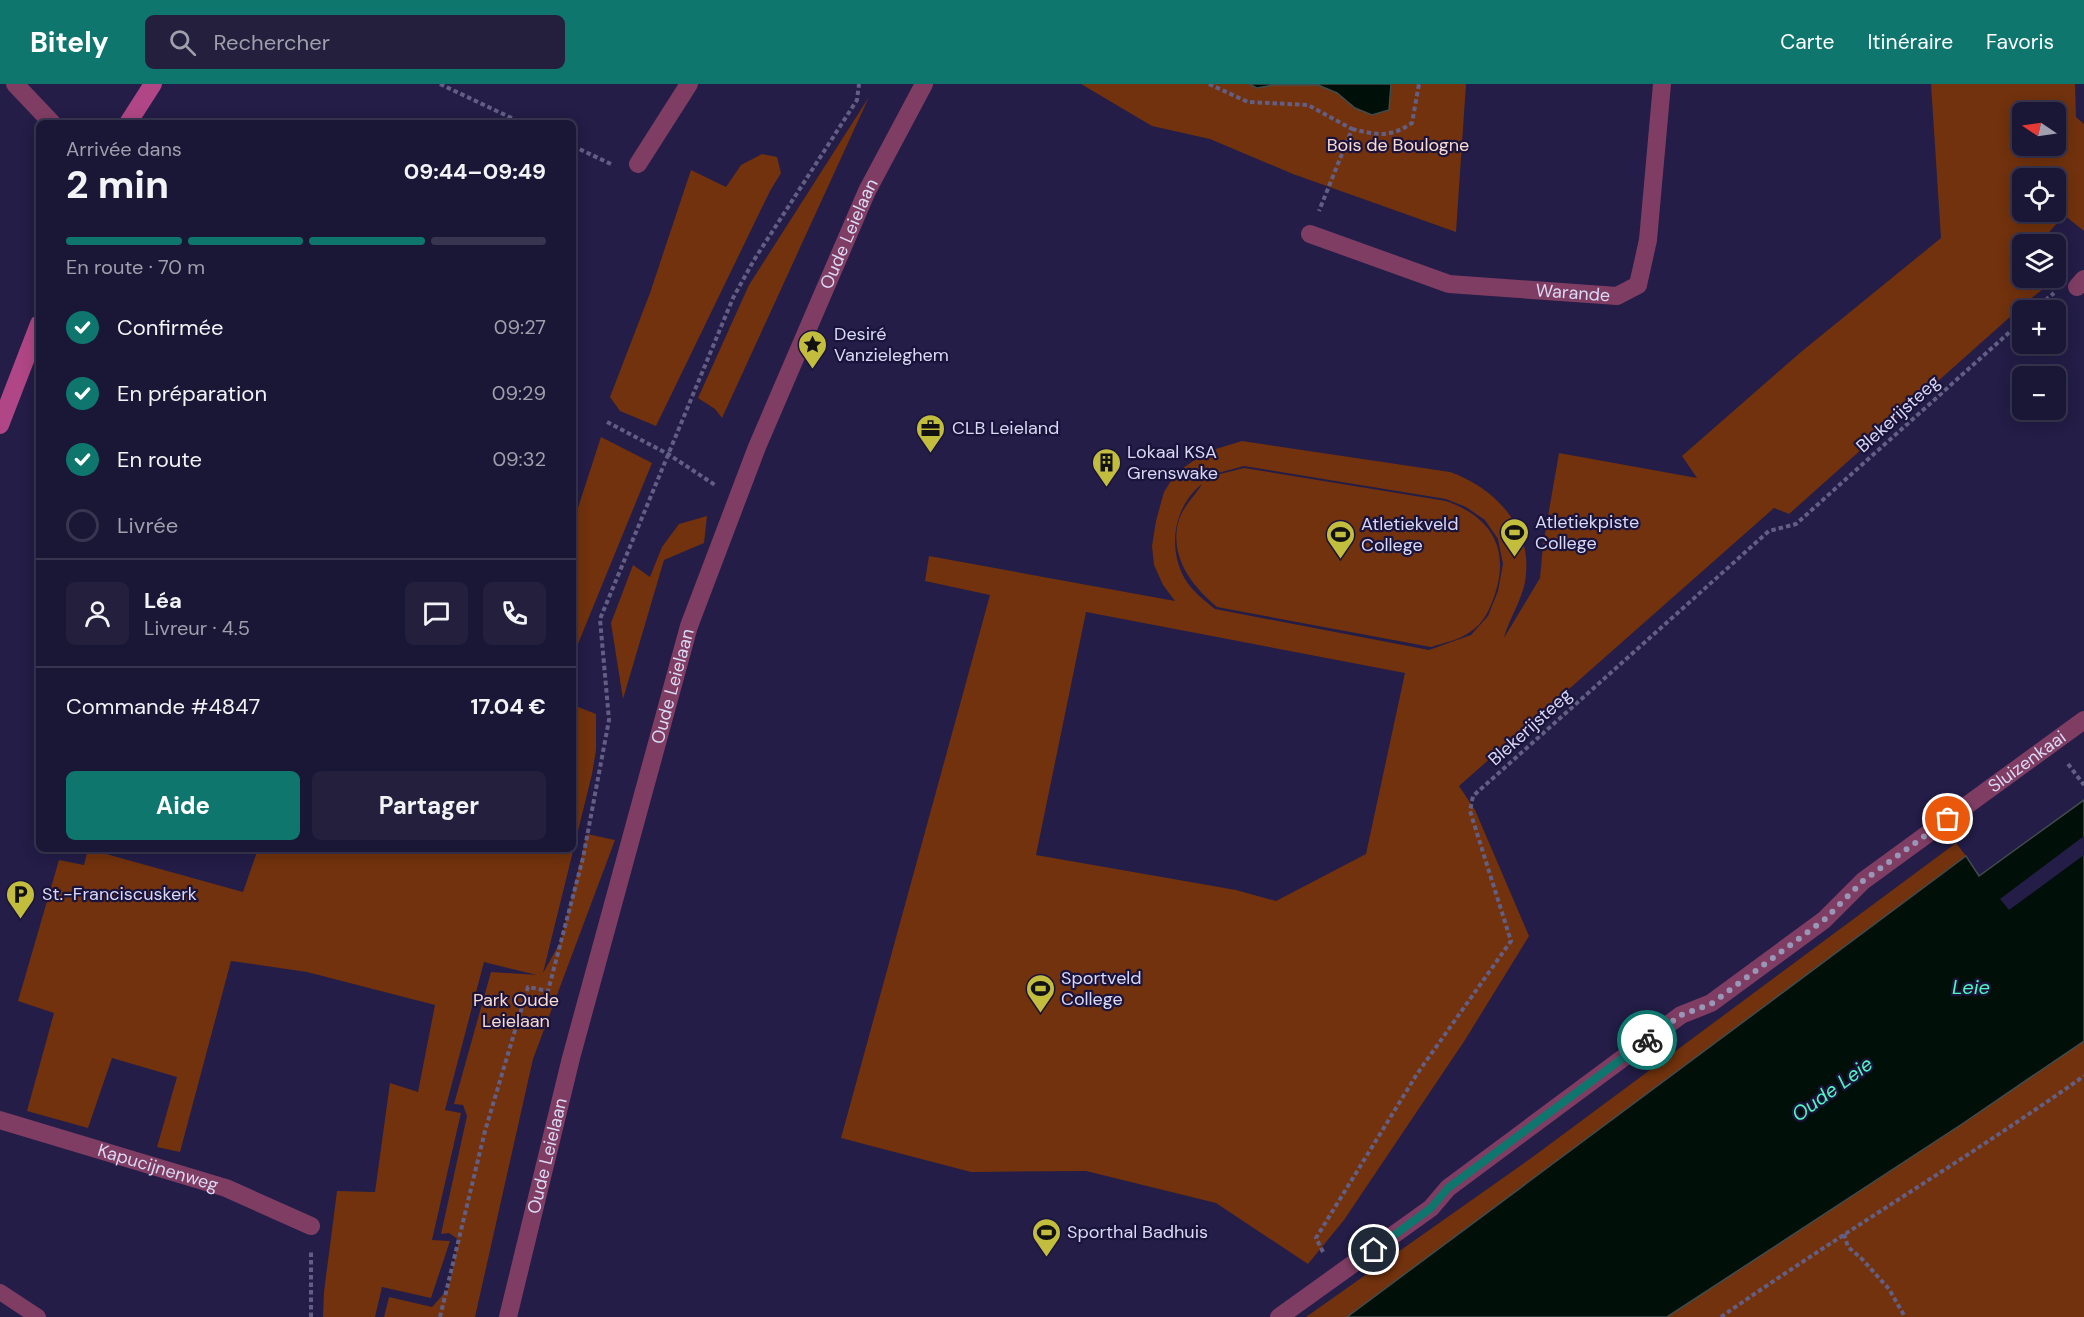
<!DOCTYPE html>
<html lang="fr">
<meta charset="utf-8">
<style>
:root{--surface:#1a1635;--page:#231f3d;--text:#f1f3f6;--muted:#9f9fad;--line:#383550;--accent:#0f766e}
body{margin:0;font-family:"DM Sans",sans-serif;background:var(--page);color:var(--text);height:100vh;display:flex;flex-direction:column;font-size:22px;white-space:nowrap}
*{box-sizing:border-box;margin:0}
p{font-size:20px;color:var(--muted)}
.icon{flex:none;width:33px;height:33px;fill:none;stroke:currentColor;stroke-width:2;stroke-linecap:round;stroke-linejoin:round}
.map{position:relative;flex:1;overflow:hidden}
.panel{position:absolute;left:36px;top:36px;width:540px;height:732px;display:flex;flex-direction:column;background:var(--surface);border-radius:9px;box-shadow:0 3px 15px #0003,0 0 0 2px var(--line)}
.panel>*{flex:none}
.needle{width:39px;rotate:283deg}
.tools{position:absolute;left:2012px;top:18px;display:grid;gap:12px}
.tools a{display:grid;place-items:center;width:54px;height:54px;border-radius:9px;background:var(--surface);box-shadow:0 3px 15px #0003,0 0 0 2px var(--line);font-size:30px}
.pin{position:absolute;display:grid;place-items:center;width:51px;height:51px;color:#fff;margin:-26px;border:3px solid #fff;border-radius:50%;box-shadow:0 2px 6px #0007}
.courier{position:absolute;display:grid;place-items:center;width:60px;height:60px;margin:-30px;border:4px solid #0f766e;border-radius:50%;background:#fff;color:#222;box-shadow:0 2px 8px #0007}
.headline em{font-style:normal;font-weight:700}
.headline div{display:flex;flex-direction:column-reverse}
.headline{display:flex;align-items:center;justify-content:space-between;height:102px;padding:0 30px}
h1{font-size:39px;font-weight:700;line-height:45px}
.bar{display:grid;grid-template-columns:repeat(4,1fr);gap:9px 6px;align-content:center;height:72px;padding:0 30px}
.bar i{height:8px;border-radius:4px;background:var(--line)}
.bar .current{background:var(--accent)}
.bar p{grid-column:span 4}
.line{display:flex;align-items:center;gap:15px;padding:0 30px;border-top:2px solid var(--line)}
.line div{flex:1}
.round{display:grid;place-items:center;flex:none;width:63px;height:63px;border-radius:9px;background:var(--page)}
ol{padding:0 30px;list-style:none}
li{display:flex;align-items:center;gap:18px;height:66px}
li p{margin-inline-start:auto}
li .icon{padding:6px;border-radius:50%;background:var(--accent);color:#fff;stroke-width:4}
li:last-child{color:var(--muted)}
li i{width:33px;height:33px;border:3px solid var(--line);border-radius:50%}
.cta{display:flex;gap:12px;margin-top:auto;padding:12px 30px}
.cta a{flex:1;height:69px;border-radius:9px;background:var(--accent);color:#fff;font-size:24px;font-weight:700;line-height:69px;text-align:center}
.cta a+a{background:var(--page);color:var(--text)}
header{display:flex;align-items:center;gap:36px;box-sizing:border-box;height:84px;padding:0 30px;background:var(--accent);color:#fff}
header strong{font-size:28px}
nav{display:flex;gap:33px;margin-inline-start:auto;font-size:21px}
.search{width:420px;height:54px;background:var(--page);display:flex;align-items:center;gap:15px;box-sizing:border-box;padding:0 21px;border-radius:9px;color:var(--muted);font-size:22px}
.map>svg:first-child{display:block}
.green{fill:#71320d;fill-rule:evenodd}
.water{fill:#000f08;stroke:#414c4f;stroke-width:1.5}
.pier{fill:#231d47}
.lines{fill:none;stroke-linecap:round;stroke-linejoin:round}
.path{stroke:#635f84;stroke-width:4;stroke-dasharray:4.5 3;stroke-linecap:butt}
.lane{stroke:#7f3d63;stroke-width:16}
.street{stroke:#7f3d63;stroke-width:18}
.secondary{stroke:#b04685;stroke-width:18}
.done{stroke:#9997b7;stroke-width:6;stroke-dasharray:0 10.8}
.route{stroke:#0f766e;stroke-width:8}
.labels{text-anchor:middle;stroke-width:4.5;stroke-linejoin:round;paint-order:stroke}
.park-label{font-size:18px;fill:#fadbcd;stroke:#1a133c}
.street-label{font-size:18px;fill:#d9d9f4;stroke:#1a133c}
.poi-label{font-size:18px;fill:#d9d9f4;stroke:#1a133c;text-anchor:start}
.water-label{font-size:20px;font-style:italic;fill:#50f7bf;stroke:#1a133c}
</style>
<header>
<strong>Bitely</strong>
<div class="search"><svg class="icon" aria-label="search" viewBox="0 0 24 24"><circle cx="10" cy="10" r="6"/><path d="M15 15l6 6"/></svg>Rechercher</div>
<nav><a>Carte</a><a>Itinéraire</a><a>Favoris</a></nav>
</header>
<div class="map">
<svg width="2084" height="1233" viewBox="0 0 2084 1233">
<rect width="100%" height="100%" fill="#231d47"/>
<g class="green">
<polygon points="1081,0 1466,0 1456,148 1293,90 1210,55 1152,42"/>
<path d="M 1931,0 L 2075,0 L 2076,33 L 2084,40 L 2084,147 L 2064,131 L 2039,160 L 2022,160 L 2022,194 L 2055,194 L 2055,189 L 2065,198 L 2048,201 L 2029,216 L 1789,430 L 1774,424 L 1459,702 L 1475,726 L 1529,852 L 1465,956 L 1344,1136 L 1308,1180 L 1216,1119 L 1086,1087 L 971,1088 L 841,1054 L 990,511 L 925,497 L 929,472 L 1175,517 L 1163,501 L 1154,481 L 1152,462 L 1156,437 L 1164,408 L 1176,389 L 1206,368 L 1242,357 L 1450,388 C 1493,403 1531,441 1526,490 C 1525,512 1509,534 1504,554 L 1540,494 L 1543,461 L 1559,369 L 1697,394 L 1682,372 L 1801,268 L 1941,154 ZM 2022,28 L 2055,28 L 2055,62 L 2022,62 ZM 2022,94 L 2055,94 L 2055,128 L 2022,128 ZM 1244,382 L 1446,415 L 1466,423 L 1485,436 L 1498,455 L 1503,480 L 1498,507 L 1488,532 L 1471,551 L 1429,566 L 1215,525 C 1204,516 1193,508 1185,495 C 1167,464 1174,422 1202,400 C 1195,412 1182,423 1178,439 C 1170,474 1192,502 1217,523 L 1431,563 C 1444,559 1459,556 1470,548 C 1484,539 1490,525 1495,510 C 1510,464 1491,433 1446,417 L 1244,384 L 1220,390 L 1205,399 L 1218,389 ZM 1086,528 L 1405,589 L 1366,770 L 1276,817 L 1236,806 L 1036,771 Z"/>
<polygon points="869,13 722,334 715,325 698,314 749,201"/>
<polygon points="762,70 777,73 781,89 770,107 656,342 620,327 610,313 650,209 691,86 726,103 741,81"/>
<polygon points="601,353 652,379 573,572 573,439"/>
<polygon points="707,432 704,459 664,476 623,615 611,539 633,481 650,493 662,463 679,440"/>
<polygon points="573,621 596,630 596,666 592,690 543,889 561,857 587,750 615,756 533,975 475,1233 384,1233 389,1213 432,1223 448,1205 459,1156 449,1149 441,1150 467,1032 463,1021 454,1020 491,888 537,891 484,878 445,1026 461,1029 432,1156 450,1157 431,1214 382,1203 375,1233 323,1233 324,1208 337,1107 375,1108 390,999 418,1008 435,921 307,888 231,877 180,1068 157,1063 177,993 112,974 88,1044 27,1027 54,929 18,917 59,776 84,781 88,765 243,808 258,765 573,765"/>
<polygon points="1956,759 1966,772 1347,1233 1306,1233 1534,1072"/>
<polygon points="2084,955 2084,1233 1663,1233"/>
</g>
<g class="water">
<polygon points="1249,0 1391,0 1389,26 1372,31 1355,24 1337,9 1318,1 1273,1 1257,4"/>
<polygon points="2084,716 2084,957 1962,1040 1667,1233 1347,1233 1966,772 1979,792"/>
</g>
<polygon class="pier" points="2084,752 2084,771 2009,826 2000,815"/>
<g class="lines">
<g class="path">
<polyline points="440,0 522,39"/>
<polyline points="1209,0 1248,18 1308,21 1352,45 1319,127"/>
<path d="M 1352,45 C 1377,51 1390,54 1412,39 L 1419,0"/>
<polyline points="573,62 613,81"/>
<polyline points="2034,226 2054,209"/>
<polyline points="607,338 668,370 715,401"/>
<polyline points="2068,680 2084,701"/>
<polyline points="1844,1150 1848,1163 1861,1174 1889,1205 1905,1233"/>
<polyline points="1323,1168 1316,1154 1417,990 1511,857 1470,727 1473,712 1769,447 1796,440 2022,237"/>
<polyline points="311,1233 311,1168"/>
<polyline points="440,1233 485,1047 528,903 548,907 583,774 609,636 600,535 733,214 754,176 857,16 859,0"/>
<path d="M 1721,1233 C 1840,1150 1965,1076 2084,992"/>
</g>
<polyline class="lane" points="0,1208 38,1233"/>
<g class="street">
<polyline points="15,0 52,39"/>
<polyline points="638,80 689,0"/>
<path id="s1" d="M 1310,150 L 1449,200 L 1617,212 L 1638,201 L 1648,156 L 1662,0"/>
<polyline points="2077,203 2084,195"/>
<path id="s2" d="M 0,1036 L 226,1104 L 311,1142"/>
<path id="s3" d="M 508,1233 L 571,974 L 689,542 L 757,363 L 867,107 L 924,0"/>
<path id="s4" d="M 1279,1233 L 1431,1124 L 1448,1104 L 1681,931 L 1711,919 L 1824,836 L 1863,797 L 2084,636"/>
</g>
<g class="secondary">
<polyline points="128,39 153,0"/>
<polyline points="0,341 39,240"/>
</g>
</g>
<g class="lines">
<polyline class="done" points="1647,956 1681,931 1711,920 1824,836 1863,797 1948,735"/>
<polyline class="route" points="1374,1166 1431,1124 1448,1104 1647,956"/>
</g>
<defs>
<symbol id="sight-pin" viewBox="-11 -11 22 30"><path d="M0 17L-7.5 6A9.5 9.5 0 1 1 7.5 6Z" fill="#c3bd3e" stroke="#1a133c"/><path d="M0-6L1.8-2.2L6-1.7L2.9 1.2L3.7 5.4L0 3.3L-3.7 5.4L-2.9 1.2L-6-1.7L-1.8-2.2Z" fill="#111"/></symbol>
<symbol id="office-pin" viewBox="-11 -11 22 30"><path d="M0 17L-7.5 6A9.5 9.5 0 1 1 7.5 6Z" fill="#c3bd3e" stroke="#1a133c"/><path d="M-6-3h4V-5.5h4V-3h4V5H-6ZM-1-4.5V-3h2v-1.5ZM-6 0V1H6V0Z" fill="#111"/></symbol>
<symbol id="building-pin" viewBox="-11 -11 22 30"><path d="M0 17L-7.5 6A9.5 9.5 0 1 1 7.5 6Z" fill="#c3bd3e" stroke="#1a133c"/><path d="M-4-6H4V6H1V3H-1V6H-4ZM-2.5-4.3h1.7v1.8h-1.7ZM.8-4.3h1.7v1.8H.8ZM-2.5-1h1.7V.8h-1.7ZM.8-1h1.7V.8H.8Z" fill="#111"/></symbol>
<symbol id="stadium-pin" viewBox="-11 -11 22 30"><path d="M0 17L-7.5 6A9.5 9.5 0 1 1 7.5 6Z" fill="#c3bd3e" stroke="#1a133c"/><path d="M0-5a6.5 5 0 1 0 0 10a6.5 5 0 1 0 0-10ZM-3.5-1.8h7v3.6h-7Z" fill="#111"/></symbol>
<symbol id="parking-pin" viewBox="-11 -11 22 30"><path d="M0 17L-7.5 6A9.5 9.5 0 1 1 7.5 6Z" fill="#c3bd3e" stroke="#1a133c"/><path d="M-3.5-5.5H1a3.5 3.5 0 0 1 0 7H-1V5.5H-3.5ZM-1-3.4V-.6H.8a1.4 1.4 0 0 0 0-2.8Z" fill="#111"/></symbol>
</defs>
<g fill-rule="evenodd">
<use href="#sight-pin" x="796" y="244" width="33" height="45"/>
<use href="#office-pin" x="914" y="328" width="33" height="45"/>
<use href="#building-pin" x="1090" y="362" width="33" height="45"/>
<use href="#stadium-pin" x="1498" y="432" width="33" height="45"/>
<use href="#stadium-pin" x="1324" y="434" width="33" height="45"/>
<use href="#parking-pin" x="4" y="794" width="33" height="45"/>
<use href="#stadium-pin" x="1024" y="888" width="33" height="45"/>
<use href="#stadium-pin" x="1030" y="1132" width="33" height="45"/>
</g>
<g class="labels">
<g class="park-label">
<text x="1398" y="67">Bois de Boulogne</text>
<text x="516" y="922">Park Oude<tspan x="516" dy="21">Leielaan</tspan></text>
</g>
<g class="street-label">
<text dy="6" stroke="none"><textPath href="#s3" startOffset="1138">Oude Leielaan</textPath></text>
<text dy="6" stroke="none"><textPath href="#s1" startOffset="272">Warande</textPath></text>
<text transform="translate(1898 330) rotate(-42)" y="6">Blekerijsteeg</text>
<text dy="6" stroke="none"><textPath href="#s3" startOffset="652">Oude Leielaan</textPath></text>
<text transform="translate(1530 643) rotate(-42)" y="6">Blekerijsteeg</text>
<text dy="6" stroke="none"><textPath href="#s4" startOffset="934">Sluizenkaai</textPath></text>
<text dy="6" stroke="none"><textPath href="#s3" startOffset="166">Oude Leielaan</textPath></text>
<text dy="6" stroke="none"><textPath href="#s2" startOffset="165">Kapucijnenweg</textPath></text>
</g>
<g class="poi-label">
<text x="834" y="256">Desiré<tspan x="834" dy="21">Vanzieleghem</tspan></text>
<text x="952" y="350">CLB Leieland</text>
<text x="1127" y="374">Lokaal KSA<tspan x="1127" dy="21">Grenswake</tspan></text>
<text x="1535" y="444">Atletiekpiste<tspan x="1535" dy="21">College</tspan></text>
<text x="1361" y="446">Atletiekveld<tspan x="1361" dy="21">College</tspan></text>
<text x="42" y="816">St.-Franciscuskerk</text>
<text x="1061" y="900">Sportveld<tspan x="1061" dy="21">College</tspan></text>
<text x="1067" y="1154">Sporthal Badhuis</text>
</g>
<g class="water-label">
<text x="1971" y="910">Leie</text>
<text transform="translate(1832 1005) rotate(-36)" y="7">Oude Leie</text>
</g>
</g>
</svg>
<div class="tools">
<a><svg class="needle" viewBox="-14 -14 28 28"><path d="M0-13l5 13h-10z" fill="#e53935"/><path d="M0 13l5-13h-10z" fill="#9f9fad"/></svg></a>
<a><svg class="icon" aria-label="locate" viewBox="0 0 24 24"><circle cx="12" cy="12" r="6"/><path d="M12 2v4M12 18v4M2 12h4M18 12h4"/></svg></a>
<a><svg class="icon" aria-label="layers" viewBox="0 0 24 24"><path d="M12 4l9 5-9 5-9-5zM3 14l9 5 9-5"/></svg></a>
<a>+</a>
<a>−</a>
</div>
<div class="pin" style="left:1948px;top:735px;background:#ea580c"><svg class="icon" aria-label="bag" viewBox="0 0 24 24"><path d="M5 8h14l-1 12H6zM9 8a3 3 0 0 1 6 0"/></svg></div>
<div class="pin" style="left:1374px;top:1166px;background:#1f2937"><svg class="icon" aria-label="home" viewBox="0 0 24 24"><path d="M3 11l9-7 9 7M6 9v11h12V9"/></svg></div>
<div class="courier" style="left:1647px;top:956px"><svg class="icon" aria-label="bike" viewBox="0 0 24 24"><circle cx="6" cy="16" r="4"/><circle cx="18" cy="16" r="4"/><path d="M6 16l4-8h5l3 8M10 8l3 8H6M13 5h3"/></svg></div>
<section class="panel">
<div class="headline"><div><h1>2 min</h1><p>Arrivée dans</p></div><em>09:44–09:49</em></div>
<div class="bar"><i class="current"></i><i class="current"></i><i class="current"></i><i></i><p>En route · 70 m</p></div>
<ol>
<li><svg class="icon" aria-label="check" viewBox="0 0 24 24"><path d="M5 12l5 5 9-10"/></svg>Confirmée<p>09:27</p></li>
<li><svg class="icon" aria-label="check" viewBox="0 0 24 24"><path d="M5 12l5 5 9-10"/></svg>En préparation<p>09:29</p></li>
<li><svg class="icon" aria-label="check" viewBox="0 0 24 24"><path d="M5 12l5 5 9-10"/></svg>En route<p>09:32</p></li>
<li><i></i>Livrée</li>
</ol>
<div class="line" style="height:108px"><a class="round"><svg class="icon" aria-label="person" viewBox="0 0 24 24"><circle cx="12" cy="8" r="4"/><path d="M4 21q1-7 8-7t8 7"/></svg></a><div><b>Léa</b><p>Livreur · 4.5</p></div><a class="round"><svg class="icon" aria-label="chat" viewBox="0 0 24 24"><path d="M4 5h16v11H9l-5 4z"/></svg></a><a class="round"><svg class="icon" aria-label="phone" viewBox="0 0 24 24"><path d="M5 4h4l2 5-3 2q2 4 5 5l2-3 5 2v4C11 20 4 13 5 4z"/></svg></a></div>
<div class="line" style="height:78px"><div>Commande #4847</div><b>17.04 €</b></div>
<div class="cta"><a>Aide</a><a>Partager</a></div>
</section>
</div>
